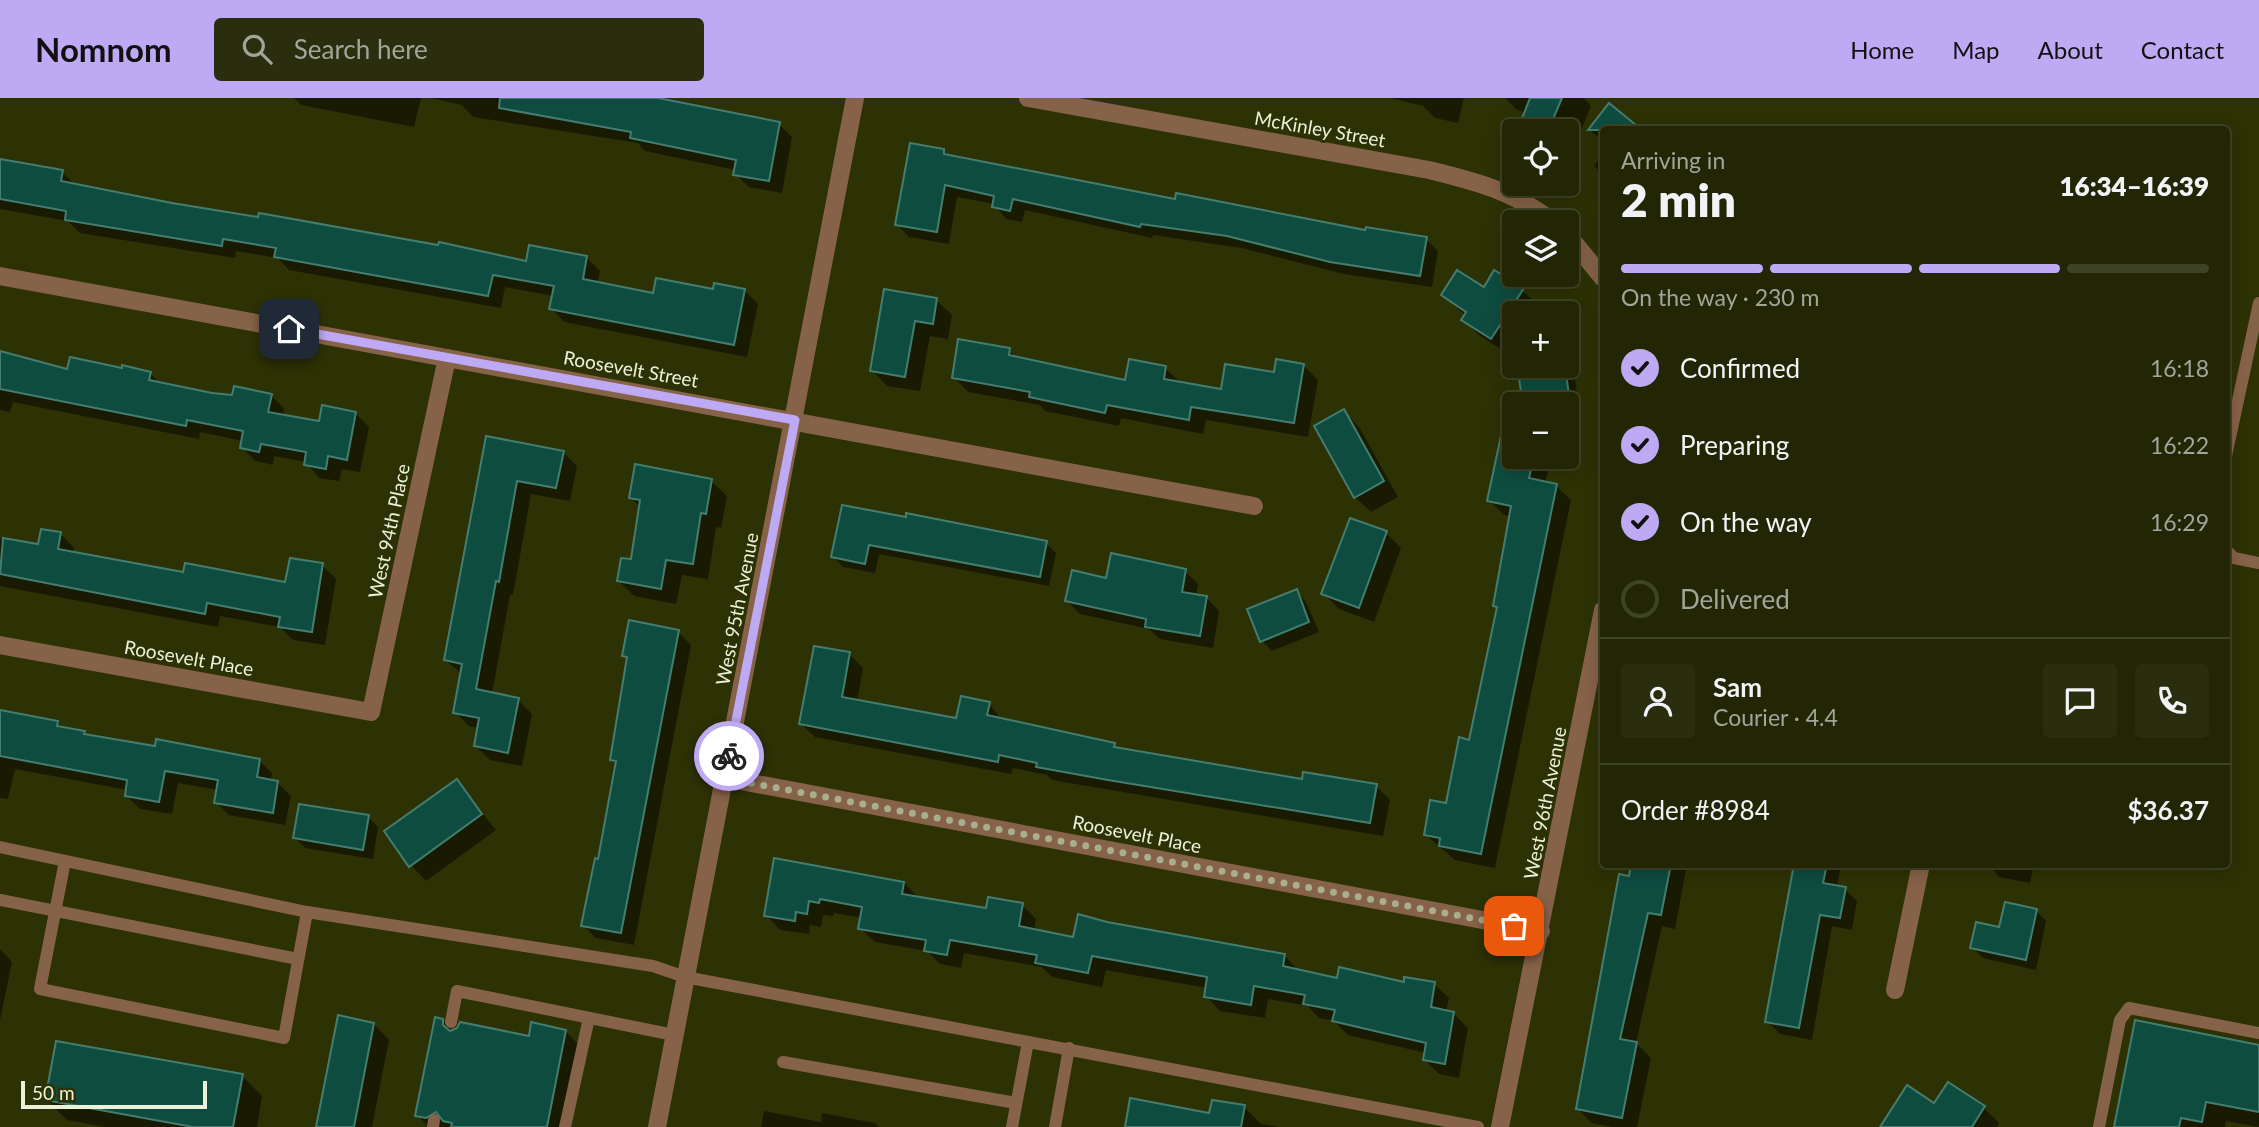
<!DOCTYPE html>
<meta charset="utf-8">
<style>
:root{--surface:#222604;--page:#2a2e0e;--text:#f1f3f6;--muted:#a2a59a;--line:#3f4326;--accent:#bea9f5}
body{margin:0;font-family:Lato,sans-serif;background:var(--page);color:var(--text);height:100vh;display:flex;flex-direction:column;font-size:26px;white-space:nowrap}
*{box-sizing:border-box;margin:0}
p{font-size:23px;color:var(--muted)}
.icon{flex:none;width:38px;height:38px;fill:none;stroke:currentColor;stroke-width:2;stroke-linecap:round;stroke-linejoin:round}
.map{position:relative;flex:1;overflow:hidden}
.side{position:absolute;left:1600px;top:28px;width:630px;height:742px;display:flex;flex-direction:column;background:var(--surface);border-radius:7px;box-shadow:0 4px 18px #0003,0 0 0 2px var(--line)}
.side>*{flex:none}
.fabs{position:absolute;left:1502px;top:21px;display:grid;gap:14px}
.fabs a{display:grid;place-items:center;width:77px;height:77px;border-radius:7px;background:var(--surface);box-shadow:0 4px 18px #0003,0 0 0 2px var(--line);font-size:35px}
.scale{position:absolute;left:21px;bottom:18px;width:186px;box-sizing:border-box;padding-left:7px;border:4px solid #ecf1d9;border-top:0;font-size:19px;line-height:24px;white-space:nowrap;color:#ecf1d9;-webkit-text-stroke:5px #2d3205;paint-order:stroke}
.pin{position:absolute;display:grid;place-items:center;width:60px;height:60px;color:#fff;margin:-30px;border-radius:14px;box-shadow:0 4px 10px #0006}
.courier{position:absolute;display:grid;place-items:center;width:70px;height:70px;margin:-35px;border:5px solid #bea9f5;border-radius:50%;background:#fff;color:#222;box-shadow:0 2px 9px #0007}
.head em{font-style:normal;font-weight:800}
.head div{display:flex;flex-direction:column-reverse}
.head{display:flex;align-items:center;justify-content:space-between;height:119px;padding:0 21px}
h1{font-size:46px;font-weight:800;line-height:52px}
.bar{display:grid;grid-template-columns:repeat(4,1fr);gap:10px 7px;align-content:center;height:84px;padding:0 21px}
.bar i{height:9px;border-radius:5px;background:var(--line)}
.bar .on{background:var(--accent)}
.bar p{grid-column:span 4}
.line{display:flex;align-items:center;gap:18px;padding:0 21px;border-top:2px solid var(--line)}
.line div{flex:1}
.round{display:grid;place-items:center;flex:none;width:74px;height:74px;border-radius:7px;background:var(--page)}
ol{padding:0 21px;list-style:none}
li{display:flex;align-items:center;gap:21px;height:77px}
li p{margin-inline-start:auto}
li .icon{padding:7px;border-radius:50%;background:var(--accent);color:#111;stroke-width:4}
li:last-child{color:var(--muted)}
li i{width:38px;height:38px;border:4px solid var(--line);border-radius:50%}
header{display:flex;align-items:center;gap:42px;box-sizing:border-box;height:98px;padding:0 35px;background:var(--accent);color:#111}
header strong{font-size:33px}
nav{display:flex;gap:38px;margin-inline-start:auto;font-size:24px}
.search{width:490px;height:63px;background:var(--page);display:flex;align-items:center;gap:18px;box-sizing:border-box;padding:0 24px;border-radius:7px;color:var(--muted);font-size:26px}
.map>svg:first-child{display:block}
.shadow{fill:#0007}
.building{fill:#0e4c40;stroke:#447d6f;stroke-width:2}
.lines{fill:none;stroke-linecap:round;stroke-linejoin:round}
.lane{stroke:#866248;stroke-width:12}
.street{stroke:#866248;stroke-width:18}
.done{stroke:#a9ae8f;stroke-width:7;stroke-dasharray:0 12.6}
.route{stroke:#bea9f5;stroke-width:9}
.labels{text-anchor:middle;stroke-width:6;stroke-linejoin:round;paint-order:stroke}
.street-label{font-size:19px;fill:#ecf1d9;stroke:#2d3205}
</style>
<header>
<strong>Nomnom</strong>
<div class="search"><svg class="icon" aria-label="search" viewBox="0 0 24 24"><circle cx="10" cy="10" r="6"/><path d="M15 15l6 6"/></svg>Search here</div>
<nav><a>Home</a><a>Map</a><a>About</a><a>Contact</a></nav>
</header>
<div class="map">
<svg width="2259" height="1029" viewBox="0 0 2259 1029">
<rect width="100%" height="100%" fill="#2d3205"/>
<g class="shadow">
<polygon points="294,0 421,0 414,29 301,7"/>
<polygon points="430,0 650,0 779,26 792,39 782,95 749,89 735,76 736,72 645,53 638,45 473,19 462,7"/>
<polygon points="1390,0 1464,0 1458,25 1435,20 1423,8"/>
<polygon points="1505,0 1584,0 1591,8 1582,30 1574,23 1566,42 1566,33 1523,33 1520,30 1526,15 1516,11"/>
<polygon points="1609,8 1603,32 1603,44 1590,32"/>
<polygon points="944,53 949,59 1177,103 1367,135 1426,141 1438,153 1432,189 1344,176 1241,150 1153,137 1152,140 1025,112 1022,124 1006,121 994,106 957,99 949,146 909,139 897,126"/>
<polygon points="1603,57 1603,77 1594,68"/>
<polygon points="0,63 62,74 75,87 171,107 527,165 586,159 600,173 597,186 655,197 745,193 758,206 747,259 564,224 551,210 553,198 505,189 501,210 289,172 278,160 236,153 235,160 80,135 68,123 0,111"/>
<polygon points="1484,191 1522,192 1538,207 1533,215 1514,215 1514,245 1507,255 1479,237 1464,222 1466,218 1443,197"/>
<polygon points="886,193 936,202 952,217 948,241 930,238 920,293 887,288 872,272"/>
<polygon points="1009,252 1018,261 1127,284 1165,270 1180,284 1223,293 1303,267 1318,282 1308,339 1206,322 1203,336 1121,320 1119,328 1045,313 1040,307 968,294 954,279"/>
<polygon points="1566,254 1572,260 1580,314 1566,316 1566,306 1524,306 1521,283 1534,281 1532,268 1566,268"/>
<polygon points="0,257 68,273 150,275 161,286 212,297 271,297 284,311 283,318 320,325 355,315 369,329 360,374 342,371 339,383 319,380 306,364 274,358 273,367 255,363 242,349 243,343 200,334 199,341 13,304 10,314 0,312"/>
<polygon points="1343,313 1359,329 1398,399 1371,414 1355,399"/>
<polygon points="487,340 563,354 577,368 570,403 531,396 513,497 510,497 492,596 518,602 532,616 522,668 490,662 476,648 479,630 469,628 455,614 462,576 445,562"/>
<polygon points="1514,359 1538,359 1549,369 1545,385 1556,388 1571,402 1495,770 1455,762 1425,736 1448,707 1470,644 1499,511 1495,507 1511,418 1504,417 1489,402"/>
<polygon points="711,383 727,398 721,430 716,429 708,481 682,477 676,506 634,498 619,483 632,463 641,410 630,399"/>
<polygon points="843,409 1046,445 1056,455 1049,488 879,456 875,475 843,469 833,458"/>
<polygon points="1386,435 1401,450 1374,524 1339,511 1323,495"/>
<polygon points="61,436 74,450 73,455 185,476 287,486 322,467 336,481 325,547 293,542 280,529 220,518 218,529 0,488 0,441 40,448"/>
<polygon points="1185,473 1198,486 1196,498 1206,499 1219,513 1213,550 1160,541 1149,531 1080,516 1067,503 1107,482"/>
<polygon points="1296,493 1306,504 1319,534 1272,553 1262,543"/>
<polygon points="678,534 691,547 634,847 596,840 583,827 599,763 617,667 612,661 628,562 624,557"/>
<polygon points="849,556 863,570 857,604 957,622 989,606 1002,622 1114,646 1119,651 1304,683 1376,688 1390,702 1383,738 1052,682 1047,677 1013,670 1011,676 815,639 801,626"/>
<polygon points="0,613 57,624 63,630 84,634 88,638 259,662 272,675 271,683 278,685 291,698 285,727 229,717 216,704 218,692 178,685 172,716 140,711 127,698 128,692 15,671 8,701 0,700"/>
<polygon points="456,683 496,732 426,783 411,767"/>
<polygon points="368,719 378,729 373,761 305,750 295,740"/>
<polygon points="775,762 904,785 919,800 987,812 1022,807 1036,821 1034,833 1074,841 1107,826 1284,857 1298,872 1338,882 1434,886 1449,900 1446,914 1453,915 1468,930 1459,980 1439,976 1425,962 1426,955 1348,937 1334,923 1319,920 1308,908 1268,901 1265,920 1220,913 1206,898 1207,890 1106,872 1102,889 1052,879 1042,869 964,855 961,870 940,866 927,853 875,844 860,830 862,820 834,815 833,818 823,817 821,829 810,827 809,836 780,832 766,817"/>
<polygon points="1633,766 1687,766 1675,831 1662,828 1636,945 1651,960 1637,1029 1612,1029 1592,1025 1578,1011"/>
<polygon points="1794,766 1841,766 1837,789 1845,791 1857,803 1852,832 1832,828 1812,942 1780,936 1767,923"/>
<polygon points="1989,766 2034,766 2030,785 1999,779"/>
<polygon points="2036,813 2046,823 2036,872 1983,860 1972,849"/>
<polygon points="0,851 12,864 0,922"/>
<polygon points="442,922 453,933 530,940 565,933 586,954 571,1029 429,1029 417,1017"/>
<polygon points="374,926 389,942 372,1029 318,1029"/>
<polygon points="2259,949 2259,1029 2226,1023 2225,1029 2116,1029"/>
<polygon points="242,978 262,998 257,1029 105,1029 67,1022 47,1002"/>
<polygon points="1935,1008 1984,1010 1999,1025 1997,1029 1892,1029"/>
<polygon points="1244,1009 1261,1026 1279,1029 1127,1029"/>
<polygon points="764,1013 821,1024 822,1015 875,1025 879,1029 761,1029"/>
</g>
<g class="building">
<polygon points="500,0 658,0 780,24 769,83 733,77 736,62 630,40 631,34 499,10"/>
<polygon points="1530,0 1562,0 1548,33 1517,33"/>
<polygon points="1609,5 1642,32 1588,32"/>
<polygon points="910,45 944,51 944,56 1175,101 1176,95 1365,132 1366,129 1427,139 1420,178 1330,164 1227,138 1141,126 1140,129 1013,101 1010,113 992,109 994,98 945,87 937,134 895,127"/>
<polygon points="0,61 63,72 61,83 172,105 258,119 259,115 438,147 439,144 526,163 529,147 587,158 583,181 653,195 656,180 713,191 714,185 745,191 734,247 549,211 554,188 493,177 488,198 274,159 276,150 223,141 222,148 65,122 66,113 0,101"/>
<polygon points="1457,172 1484,189 1494,172 1524,190 1491,241 1461,222 1466,214 1441,197"/>
<polygon points="884,191 937,200 933,226 915,223 905,279 870,273"/>
<polygon points="958,241 1010,250 1009,257 1125,282 1129,261 1166,268 1164,281 1221,291 1225,266 1274,274 1276,261 1304,266 1294,325 1191,309 1189,322 1107,307 1105,315 1029,299 1030,294 952,280"/>
<polygon points="0,253 67,271 70,259 122,270 122,267 151,274 149,282 212,295 232,297 234,288 272,296 268,314 319,323 322,307 356,314 347,362 328,358 326,371 304,367 306,354 261,346 259,354 240,350 243,333 187,322 186,328 0,291"/>
<polygon points="1530,268 1565,268 1570,304 1523,306 1519,281 1532,280"/>
<polygon points="1344,311 1384,383 1354,400 1314,328"/>
<polygon points="1505,319 1514,320 1514,359 1534,359 1529,380 1557,386 1481,756 1439,748 1440,740 1424,737 1430,702 1446,705 1459,639 1469,642 1497,509 1493,508 1511,408 1487,403"/>
<polygon points="486,338 564,353 556,390 517,383 499,484 496,483 476,591 519,600 508,655 474,648 479,620 453,615 462,566 444,562"/>
<polygon points="635,366 712,381 706,416 701,415 693,466 666,462 661,491 617,483 621,460 631,461 640,402 629,400"/>
<polygon points="842,407 906,419 906,415 1047,443 1040,479 869,447 865,466 831,459"/>
<polygon points="1350,420 1387,433 1359,510 1321,496"/>
<polygon points="41,431 61,434 58,451 183,474 185,465 285,484 290,460 323,465 312,534 278,529 280,519 207,505 205,516 0,476 3,440 38,446"/>
<polygon points="1111,455 1186,471 1182,494 1207,498 1200,538 1145,529 1146,521 1065,503 1072,472 1106,480"/>
<polygon points="1297,491 1309,524 1260,544 1247,511"/>
<polygon points="629,522 679,532 621,835 581,828 595,760 598,761 616,663 610,662 627,559 622,558"/>
<polygon points="814,548 850,554 842,599 956,620 961,598 990,604 987,617 1115,645 1114,649 1302,681 1303,674 1377,686 1370,725 1108,682 1036,669 1037,665 999,657 998,664 799,626"/>
<polygon points="0,612 58,623 57,628 85,633 84,636 155,648 156,641 260,661 257,679 278,683 273,715 214,705 218,682 165,673 159,704 125,698 127,682 0,658"/>
<polygon points="457,681 482,716 409,769 384,733"/>
<polygon points="299,706 369,717 363,752 293,740"/>
<polygon points="774,760 904,784 902,796 986,810 988,799 1023,805 1019,828 1073,839 1078,816 1107,824 1285,856 1283,868 1337,880 1339,869 1404,884 1404,879 1435,884 1431,909 1454,914 1445,966 1423,962 1426,945 1332,923 1335,912 1303,906 1305,897 1254,888 1251,907 1204,899 1207,879 1092,858 1088,875 1035,865 1037,857 950,842 947,857 924,853 926,842 858,831 862,809 820,801 819,805 809,803 807,816 796,814 795,823 764,818"/>
<polygon points="1631,766 1671,766 1661,817 1648,815 1620,941 1637,944 1622,1020 1576,1011 1619,776 1629,778"/>
<polygon points="1794,766 1827,766 1823,785 1846,789 1840,820 1820,817 1799,930 1765,924"/>
<polygon points="2005,804 2037,811 2026,862 1970,850 1976,824 1999,829"/>
<polygon points="338,917 374,925 354,1029 316,1029"/>
<polygon points="435,919 443,921 443,927 450,933 457,930 460,924 529,938 531,924 566,932 547,1029 451,1029 452,1025 443,1023 436,1014 426,1020 415,1018"/>
<polygon points="2135,922 2259,947 2259,1014 2206,1004 2202,1024 2181,1020 2179,1029 2114,1029"/>
<polygon points="56,943 243,976 233,1029 193,1029 45,1002"/>
<polygon points="1948,984 1985,1008 1972,1029 1880,1029 1907,987 1934,1005"/>
<polygon points="1130,1000 1209,1015 1212,1002 1245,1007 1241,1029 1125,1029"/>
</g>
<g class="lines">
<g class="lane">
<polyline points="2226,358 2259,205"/>
<polyline points="2226,452 2234,460 2259,465"/>
<polyline points="0,749 307,814 653,868 685,879 1478,1029"/>
<polyline points="65,763 40,891 284,940 307,814"/>
<polyline points="0,802 298,861"/>
<polyline points="451,924 457,893 674,937"/>
<polyline points="783,964 1016,1005"/>
<polyline points="433,1029 434,1022"/>
<polyline points="565,1029 589,920"/>
<polyline points="1012,1029 1028,944"/>
<polyline points="1055,1029 1069,950"/>
<polyline points="2099,1029 2120,922 2129,910 2259,935"/>
</g>
<g class="street">
<path d="M 1028,0 L 1429,72 C 1478,84 1513,93 1553,124"/>
<polyline points="1566,135 1603,180"/>
<polyline points="0,178 1254,408"/>
<polyline points="0,547 371,614 447,260"/>
<polyline points="725,680 1541,833"/>
<polyline points="1895,892 1921,766"/>
<polyline points="657,1029 855,0"/>
<polyline points="1500,1029 1603,512"/>
</g>
</g>
<g class="lines">
<polyline class="done" points="729,658 724,680 1514,828"/>
<polyline class="route" points="289,231 795,322 729,658"/>
</g>
<g class="labels">
<g class="street-label">
<text transform="translate(1320 31) rotate(10)" y="7">McKinley Street</text>
<text transform="translate(631 271) rotate(10)" y="7">Roosevelt Street</text>
<text transform="translate(389 433) rotate(-78)" y="7">West 94th Place</text>
<text transform="translate(737 511) rotate(-79)" y="7">West 95th Avenue</text>
<text transform="translate(189 560) rotate(10)" y="7">Roosevelt Place</text>
<text transform="translate(1545 705) rotate(-79)" y="7">West 96th Avenue</text>
<text transform="translate(1137 736) rotate(11)" y="7">Roosevelt Place</text>
</g>
</g>
</svg>
<div class="fabs">
<a><svg class="icon" aria-label="locate" viewBox="0 0 24 24"><circle cx="12" cy="12" r="6"/><path d="M12 2v4M12 18v4M2 12h4M18 12h4"/></svg></a>
<a><svg class="icon" aria-label="layers" viewBox="0 0 24 24"><path d="M12 4l9 5-9 5-9-5zM3 14l9 5 9-5"/></svg></a>
<a>+</a>
<a>−</a>
</div>
<div class="scale">50 m</div>
<div class="pin" style="left:1514px;top:828px;background:#ea580c"><svg class="icon" aria-label="bag" viewBox="0 0 24 24"><path d="M5 8h14l-1 12H6zM9 8a3 3 0 0 1 6 0"/></svg></div>
<div class="pin" style="left:289px;top:231px;background:#1f2937"><svg class="icon" aria-label="home" viewBox="0 0 24 24"><path d="M3 11l9-7 9 7M6 9v11h12V9"/></svg></div>
<div class="courier" style="left:729px;top:658px"><svg class="icon" aria-label="bike" viewBox="0 0 24 24"><circle cx="6" cy="16" r="4"/><circle cx="18" cy="16" r="4"/><path d="M6 16l4-8h5l3 8M10 8l3 8H6M13 5h3"/></svg></div>
<section class="side">
<div class="head"><div><h1>2 min</h1><p>Arriving in</p></div><em>16:34–16:39</em></div>
<div class="bar"><i class="on"></i><i class="on"></i><i class="on"></i><i></i><p>On the way · 230 m</p></div>
<ol>
<li><svg class="icon" aria-label="check" viewBox="0 0 24 24"><path d="M5 12l5 5 9-10"/></svg>Confirmed<p>16:18</p></li>
<li><svg class="icon" aria-label="check" viewBox="0 0 24 24"><path d="M5 12l5 5 9-10"/></svg>Preparing<p>16:22</p></li>
<li><svg class="icon" aria-label="check" viewBox="0 0 24 24"><path d="M5 12l5 5 9-10"/></svg>On the way<p>16:29</p></li>
<li><i></i>Delivered</li>
</ol>
<div class="line" style="height:126px"><a class="round"><svg class="icon" aria-label="person" viewBox="0 0 24 24"><circle cx="12" cy="8" r="4"/><path d="M4 21q1-7 8-7t8 7"/></svg></a><div><b>Sam</b><p>Courier · 4.4</p></div><a class="round"><svg class="icon" aria-label="chat" viewBox="0 0 24 24"><path d="M4 5h16v11H9l-5 4z"/></svg></a><a class="round"><svg class="icon" aria-label="phone" viewBox="0 0 24 24"><path d="M5 4h4l2 5-3 2q2 4 5 5l2-3 5 2v4C11 20 4 13 5 4z"/></svg></a></div>
<div class="line" style="height:91px"><div>Order #8984</div><b>$36.37</b></div>
</section>
</div>
